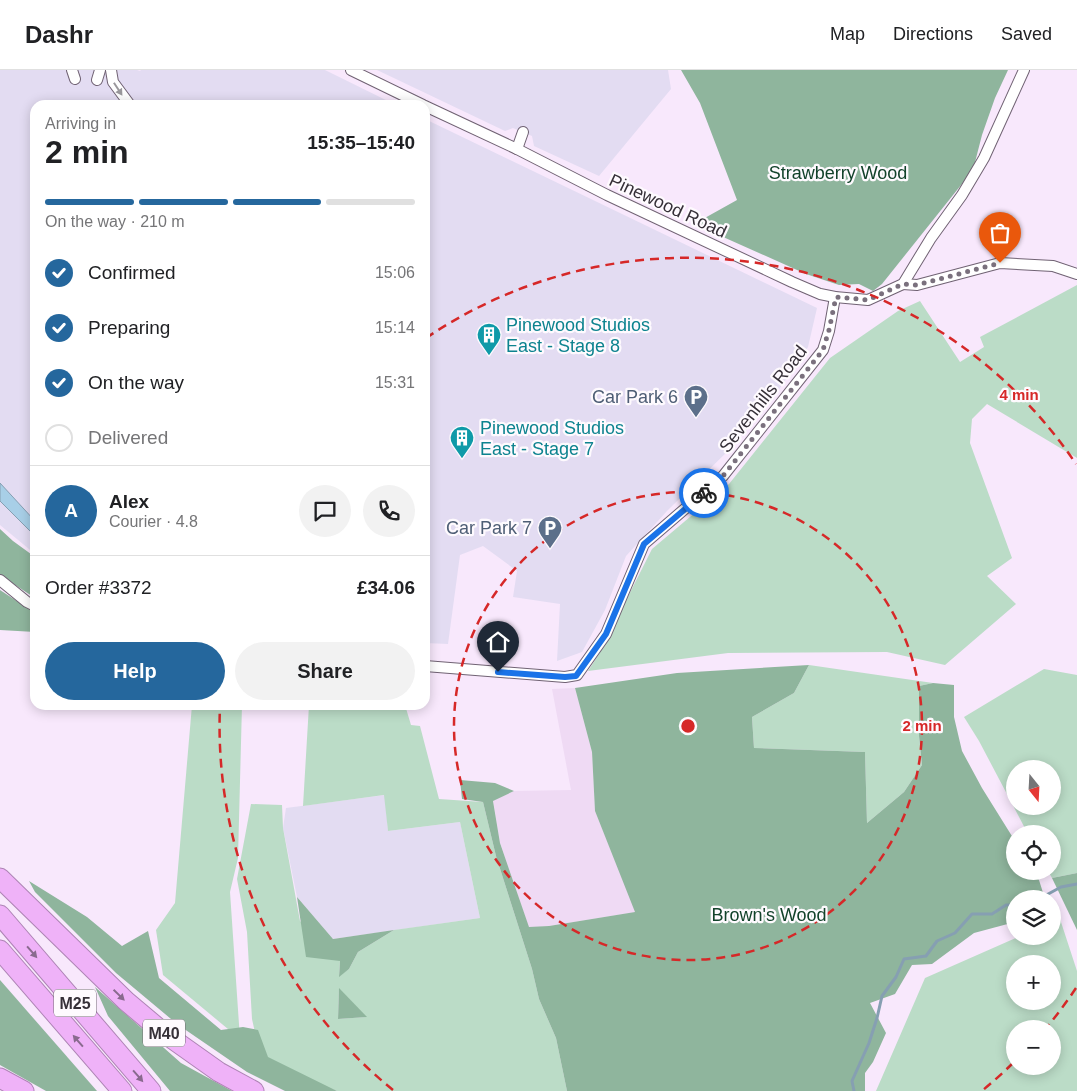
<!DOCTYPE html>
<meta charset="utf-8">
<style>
:root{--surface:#fff;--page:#f2f2f2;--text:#202124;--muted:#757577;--line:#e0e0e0;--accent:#25679d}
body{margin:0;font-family:Arial,sans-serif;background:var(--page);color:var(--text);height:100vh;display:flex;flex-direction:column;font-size:19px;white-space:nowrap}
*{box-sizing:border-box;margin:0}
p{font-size:16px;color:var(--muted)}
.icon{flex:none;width:28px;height:28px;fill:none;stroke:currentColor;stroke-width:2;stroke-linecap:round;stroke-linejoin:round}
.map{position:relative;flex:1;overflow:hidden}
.sheet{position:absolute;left:30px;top:30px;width:400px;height:610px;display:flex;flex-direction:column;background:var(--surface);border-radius:15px;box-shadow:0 2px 12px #0003}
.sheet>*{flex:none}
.needle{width:32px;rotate:162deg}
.tools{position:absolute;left:1006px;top:690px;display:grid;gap:10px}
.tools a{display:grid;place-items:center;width:55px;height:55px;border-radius:50%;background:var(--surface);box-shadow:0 2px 12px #0003;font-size:25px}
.pin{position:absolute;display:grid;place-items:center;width:42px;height:42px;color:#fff;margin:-51px -21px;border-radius:50% 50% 50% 0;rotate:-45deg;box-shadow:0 0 5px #0007}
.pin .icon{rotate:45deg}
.courier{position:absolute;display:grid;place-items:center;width:50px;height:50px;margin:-25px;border:4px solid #1a73e8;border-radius:50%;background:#fff;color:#222;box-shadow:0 1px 6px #0007}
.summary em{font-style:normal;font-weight:600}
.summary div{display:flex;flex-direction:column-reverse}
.summary{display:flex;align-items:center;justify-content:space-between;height:85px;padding:0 15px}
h1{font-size:32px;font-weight:600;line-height:38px}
.bar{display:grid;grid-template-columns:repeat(4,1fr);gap:8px 5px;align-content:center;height:60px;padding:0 15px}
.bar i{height:6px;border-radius:4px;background:var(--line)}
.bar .active{background:var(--accent)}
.bar p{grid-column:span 4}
.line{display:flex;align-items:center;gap:12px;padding:0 15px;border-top:1px solid var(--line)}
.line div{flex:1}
.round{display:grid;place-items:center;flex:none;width:52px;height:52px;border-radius:26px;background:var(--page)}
ol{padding:0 15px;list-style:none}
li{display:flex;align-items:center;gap:15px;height:55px}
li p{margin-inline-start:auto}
li .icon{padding:5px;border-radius:50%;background:var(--accent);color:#fff;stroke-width:4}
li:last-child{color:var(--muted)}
li i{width:28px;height:28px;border:2px solid var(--line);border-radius:50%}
.cta{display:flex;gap:10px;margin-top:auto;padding:10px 15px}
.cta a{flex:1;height:58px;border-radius:30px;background:var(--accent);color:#fff;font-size:20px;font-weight:600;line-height:58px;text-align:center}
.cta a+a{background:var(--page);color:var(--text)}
header{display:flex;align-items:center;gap:30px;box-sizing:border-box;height:70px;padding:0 25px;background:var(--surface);border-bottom:1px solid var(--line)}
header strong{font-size:24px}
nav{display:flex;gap:28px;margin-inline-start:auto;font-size:18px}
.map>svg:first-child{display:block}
.commercial{fill:#e3dcf2}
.built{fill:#efdaf4}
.green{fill:#bbdcc7;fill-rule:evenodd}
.forest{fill:#8fb59d}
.water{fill:#a8cfe7;stroke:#869fb2}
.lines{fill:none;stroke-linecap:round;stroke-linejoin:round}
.stream{stroke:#869fb2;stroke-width:3}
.street-casing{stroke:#706273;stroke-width:12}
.highway-casing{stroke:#ae84b5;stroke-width:21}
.street{stroke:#fff;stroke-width:10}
.highway{stroke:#efb2f8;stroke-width:19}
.oneway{fill:#9a989c}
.oneway2{fill:#896a8e}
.done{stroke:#7a707d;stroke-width:5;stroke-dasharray:0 9}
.route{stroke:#1a73e8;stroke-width:6}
.ring{fill:none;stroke:#d62828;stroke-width:2.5;stroke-dasharray:9 6}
.labels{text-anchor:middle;stroke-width:4.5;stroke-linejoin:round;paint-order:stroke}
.shield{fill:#fefafe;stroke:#726d73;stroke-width:1}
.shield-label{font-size:16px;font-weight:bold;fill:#363038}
.park-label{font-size:18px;fill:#12422a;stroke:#fefafe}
.street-label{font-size:18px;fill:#363038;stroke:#fefafe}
.culture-label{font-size:18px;fill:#0d838f;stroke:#fefafe;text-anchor:start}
.service-label{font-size:18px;fill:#4e5e75;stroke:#fefafe;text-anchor:end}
.centre{fill:#d62828;stroke:#fefafe;stroke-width:2.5}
.ring-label{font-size:15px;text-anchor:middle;font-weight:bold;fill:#d62828;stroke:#fefafe;stroke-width:4.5;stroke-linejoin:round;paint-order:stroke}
</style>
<header>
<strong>Dashr</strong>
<nav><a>Map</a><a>Directions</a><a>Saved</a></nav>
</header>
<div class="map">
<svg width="1077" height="1021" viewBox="0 0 1077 1021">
<rect width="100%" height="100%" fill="#f8e8fc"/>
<g class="commercial">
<polygon points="0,0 137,0 140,1 141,0 325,0 396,35 35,35 35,484 0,455"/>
<polygon points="377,0 668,0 671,19 599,106 534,76 532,66 513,58 505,61"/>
<polygon points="425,49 817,238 808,277 780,318 734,375 667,441 626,486 605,540 582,582 557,591 560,534 513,527 517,501 483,476 460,485 448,574 425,573"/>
<polygon points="385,725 388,761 460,752 480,848 333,869 297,827 283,758 286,738"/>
</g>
<polygon class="built" points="575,618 592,682 595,741 636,842 549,856 529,858 500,773 493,730 514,721 571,720 552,619"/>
<g class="green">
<polygon points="1077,215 1077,388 987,334 972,349 970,373 1012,488 987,506 1016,534 945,595 887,582 728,583 588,601 599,584 652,479 729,414 830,288 898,241 920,231 960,292 984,277 980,267"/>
<polygon points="809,595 933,613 919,616 919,666 922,695 904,722 867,753 865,682 754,678 752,647 794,623"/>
<path d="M 1044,599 L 1077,605 L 1077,803 L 1052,808 L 1048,801 L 1052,801 L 1052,764 L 1028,764 L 979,671 L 964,647 ZM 1015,699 L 1052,699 L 1052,736 L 1015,736 Z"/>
<polygon points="192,635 242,635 238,788 230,822 240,969 163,905 156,860 175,833"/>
<path d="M 309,635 L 405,635 L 411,655 L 420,656 L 439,729 L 483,732 L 496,786 L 532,899 L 539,929 L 556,968 L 567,1021 L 337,1021 L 262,994 L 252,949 L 247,862 L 237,809 L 251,734 L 282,735 L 283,758 L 300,851 L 340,891 L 339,906 L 349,899 L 358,882 L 394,860 L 480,848 L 460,752 L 388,761 L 384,725 L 303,736 ZM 339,919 L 366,947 L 338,949 Z"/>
<path d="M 1060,849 L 1077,901 L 1077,1021 L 876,1021 L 925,908 L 1020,866 L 1052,866 L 1053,852 ZM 1015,894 L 1052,894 L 1052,931 L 1015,931 ZM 1015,959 L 1052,959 L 1052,996 L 1015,996 Z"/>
</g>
<g class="forest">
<polygon points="681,0 1008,0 995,28 982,65 973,100 882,214 873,221 859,214 839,215 806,204 694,154 737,130 700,33"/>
<polygon points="0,459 13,471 35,487 35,528 0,505"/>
<polygon points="0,520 35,543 35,562 0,560"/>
<polygon points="809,595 794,623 752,647 754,678 865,682 867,753 904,722 922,695 919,666 919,616 933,613 954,615 954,647 962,681 982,718 1015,771 1015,801 1033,801 1039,810 1045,829 1015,829 1015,852 974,863 932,894 912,895 895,924 870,933 886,963 873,992 865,1003 865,1021 567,1021 556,968 539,929 532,899 496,786 483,732 462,729 460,710 495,713 514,721 493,731 500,773 529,857 549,856 635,842 595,741 592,682 575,618 677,603"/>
<polygon points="1077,803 1077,860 1052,808"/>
<polygon points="29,811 87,847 122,876 148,861 159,908 221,960 243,957 258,960 268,987 337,1021 285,1021 247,1002 177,954 116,903 35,822"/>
<polygon points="297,827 333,869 394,860 358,882 349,899 339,907 340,891 306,887"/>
<polygon points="0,910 97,1021 46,1021 0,995"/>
<polygon points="95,917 181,993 232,1021 170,1021 108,946"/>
<polygon points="339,918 367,947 338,949"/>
</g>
<polygon class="water" points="0,413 35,451 35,466 0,431"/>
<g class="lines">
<g class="stream">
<polyline points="1039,829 1061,817 1077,814"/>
<polyline points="854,1021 852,1011 869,973 877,948 882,926 896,907 904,889 926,886 937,871 955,863 972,844 992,844 1006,835 1015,835"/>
</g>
<defs>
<g id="street">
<polyline points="72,0 75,9"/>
<polyline points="111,0 113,12 130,35"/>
<polyline points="351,0 423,35"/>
<polyline points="97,10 100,0"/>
<polyline points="425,36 517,79 607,125 792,212 820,224 835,227 868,230 903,214 931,168 962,125 984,88 1024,0"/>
<polyline points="517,79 523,62"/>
<polyline points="903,214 917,215 1000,193 1053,196 1077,204"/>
<polyline points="0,510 27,532 35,536"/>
<polyline points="425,596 565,607 577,605 606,564 644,474 723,406 823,280 829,261 835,227"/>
</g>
<g id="highway">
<polyline points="0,808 126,931 164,963 219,1002 254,1021"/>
<polyline points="0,845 151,1021"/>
<polyline points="0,880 122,1021"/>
<polyline points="0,1008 24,1021"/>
</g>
</defs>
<use href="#street" class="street-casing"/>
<use href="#highway" class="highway-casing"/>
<use href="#street" class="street"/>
<use href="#highway" class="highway"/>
</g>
<defs><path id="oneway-solid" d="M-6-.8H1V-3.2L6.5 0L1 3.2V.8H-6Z" transform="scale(1.25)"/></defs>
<use class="oneway" href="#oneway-solid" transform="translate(118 19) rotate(57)"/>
<g class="oneway2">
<use href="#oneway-solid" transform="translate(32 882) rotate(49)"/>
<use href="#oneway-solid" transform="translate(119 925) rotate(44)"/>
<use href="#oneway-solid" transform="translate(78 971) rotate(-131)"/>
<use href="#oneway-solid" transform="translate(138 1006) rotate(49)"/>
</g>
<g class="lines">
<polyline class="done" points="704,423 723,406 823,280 829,260 836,227 868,230 903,214 917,215 1000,193"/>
<polyline class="route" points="498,602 565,607 576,606 606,564 644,474 704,423"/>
</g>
<g class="ring">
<circle cx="688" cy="656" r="234"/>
<path d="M1076 918A468 468 0 0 1 1047 957M1013 993A468 468 0 0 1 983 1020M393 1020A468 468 0 0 1 220 636M426 268A468 468 0 0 1 1076 394"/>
</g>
<defs>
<symbol id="building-pin" viewBox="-11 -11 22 30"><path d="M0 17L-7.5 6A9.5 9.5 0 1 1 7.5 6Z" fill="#0f9aa8" stroke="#fefafe"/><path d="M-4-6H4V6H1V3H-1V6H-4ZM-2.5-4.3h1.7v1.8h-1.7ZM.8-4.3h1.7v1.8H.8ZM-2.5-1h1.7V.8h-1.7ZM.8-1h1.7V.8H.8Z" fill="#fff"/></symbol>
<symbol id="parking-pin" viewBox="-11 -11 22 30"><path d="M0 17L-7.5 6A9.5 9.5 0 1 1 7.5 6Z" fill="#5c6f8a" stroke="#fefafe"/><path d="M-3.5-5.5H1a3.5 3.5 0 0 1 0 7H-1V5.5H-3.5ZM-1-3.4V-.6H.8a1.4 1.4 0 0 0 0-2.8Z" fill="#fff"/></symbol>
</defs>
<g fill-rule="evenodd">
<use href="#building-pin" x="475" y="251" width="28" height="38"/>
<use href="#parking-pin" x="682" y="313" width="28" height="38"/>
<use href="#building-pin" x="448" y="354" width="28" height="38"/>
<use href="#parking-pin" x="536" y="444" width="28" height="38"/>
</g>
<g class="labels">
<g class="shield">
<rect x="54" y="919.5" width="42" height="27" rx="4"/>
<rect x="143" y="949.5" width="42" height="27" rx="4"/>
</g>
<g class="shield-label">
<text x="75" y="939">M25</text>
<text x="164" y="969">M40</text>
</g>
<g class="park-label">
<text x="838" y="109">Strawberry Wood</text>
<text x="769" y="851">Brown's Wood</text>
</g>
<g class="street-label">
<text transform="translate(668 136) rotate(25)" y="6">Pinewood Road</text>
<text transform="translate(763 329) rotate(-52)" y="6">Sevenhills Road</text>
</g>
<g class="culture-label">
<text x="506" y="261">Pinewood Studios<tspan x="506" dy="21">East - Stage 8</tspan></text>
<text x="480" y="364">Pinewood Studios<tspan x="480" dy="21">East - Stage 7</tspan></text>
</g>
<g class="service-label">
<text x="678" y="333">Car Park 6</text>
<text x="532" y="464">Car Park 7</text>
</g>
</g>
<circle cx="688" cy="656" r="8" class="centre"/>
<g class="ring-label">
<text x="1019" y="330">4 min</text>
<text x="922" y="661">2 min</text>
</g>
</svg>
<div class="tools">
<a><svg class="needle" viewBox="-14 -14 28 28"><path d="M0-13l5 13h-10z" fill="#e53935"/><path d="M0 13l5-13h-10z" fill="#757577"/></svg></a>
<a><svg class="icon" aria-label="locate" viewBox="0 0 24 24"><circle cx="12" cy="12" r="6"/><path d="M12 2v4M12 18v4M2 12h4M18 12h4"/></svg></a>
<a><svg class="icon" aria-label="layers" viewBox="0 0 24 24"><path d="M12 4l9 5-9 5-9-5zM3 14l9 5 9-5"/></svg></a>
<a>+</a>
<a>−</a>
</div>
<div class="pin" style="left:1000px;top:193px;background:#ea580c"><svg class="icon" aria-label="bag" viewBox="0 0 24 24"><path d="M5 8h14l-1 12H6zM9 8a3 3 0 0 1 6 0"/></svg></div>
<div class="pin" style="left:498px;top:602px;background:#1f2937"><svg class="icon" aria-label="home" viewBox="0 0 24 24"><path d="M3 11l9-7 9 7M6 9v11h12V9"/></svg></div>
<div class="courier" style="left:704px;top:423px"><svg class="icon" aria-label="bike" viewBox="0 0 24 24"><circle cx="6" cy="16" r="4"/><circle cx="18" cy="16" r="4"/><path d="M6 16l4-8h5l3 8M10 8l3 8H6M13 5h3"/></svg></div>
<section class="sheet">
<div class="summary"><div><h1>2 min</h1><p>Arriving in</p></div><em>15:35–15:40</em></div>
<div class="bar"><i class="active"></i><i class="active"></i><i class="active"></i><i></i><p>On the way · 210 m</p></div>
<ol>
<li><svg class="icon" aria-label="check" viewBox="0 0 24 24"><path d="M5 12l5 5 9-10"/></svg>Confirmed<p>15:06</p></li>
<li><svg class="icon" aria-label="check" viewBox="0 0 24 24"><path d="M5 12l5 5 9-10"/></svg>Preparing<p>15:14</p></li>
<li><svg class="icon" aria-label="check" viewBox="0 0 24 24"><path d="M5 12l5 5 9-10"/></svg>On the way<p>15:31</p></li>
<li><i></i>Delivered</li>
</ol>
<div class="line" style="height:90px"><b class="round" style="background:var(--accent);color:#fff">A</b><div><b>Alex</b><p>Courier · 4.8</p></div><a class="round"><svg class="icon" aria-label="chat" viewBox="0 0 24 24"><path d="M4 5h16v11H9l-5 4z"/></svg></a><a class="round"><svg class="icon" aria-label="phone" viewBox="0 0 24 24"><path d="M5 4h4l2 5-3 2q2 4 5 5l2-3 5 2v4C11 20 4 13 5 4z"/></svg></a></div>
<div class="line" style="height:65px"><div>Order #3372</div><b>£34.06</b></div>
<div class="cta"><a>Help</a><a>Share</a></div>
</section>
</div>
